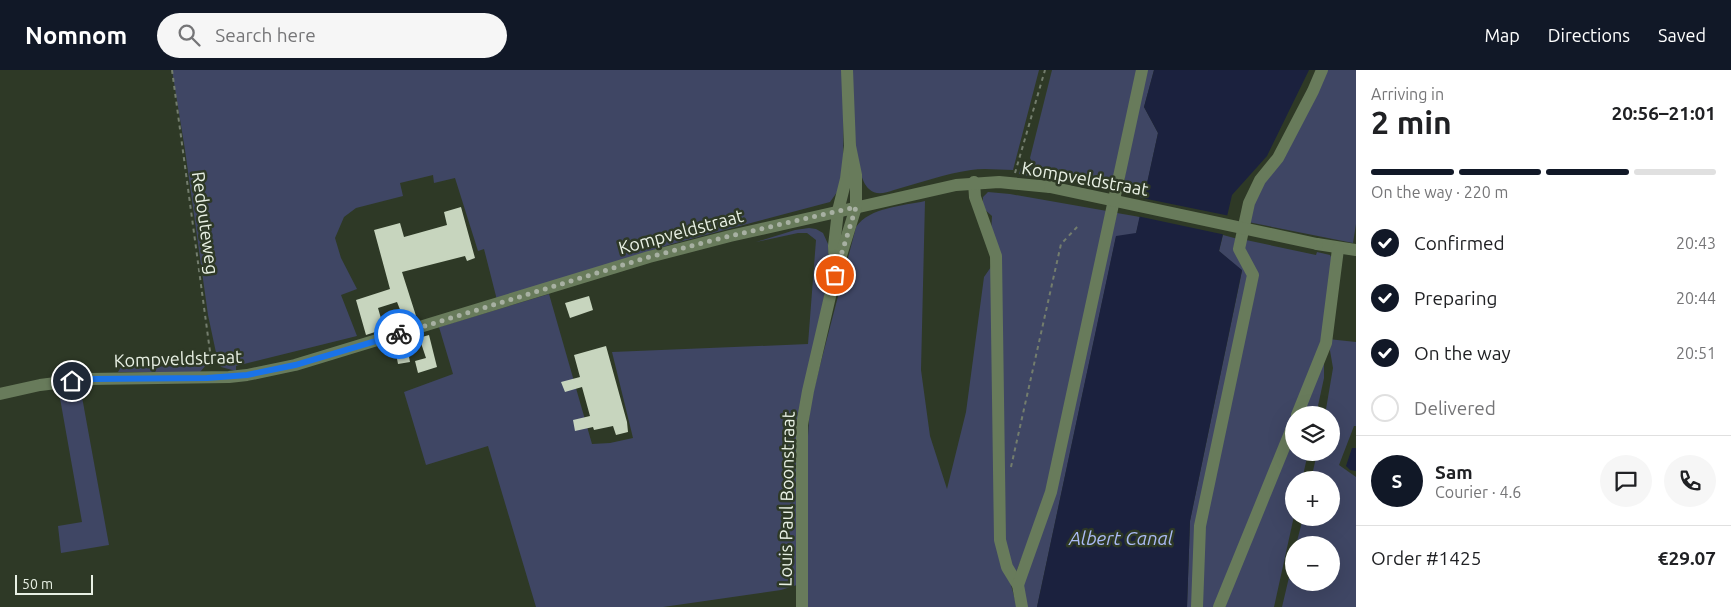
<!DOCTYPE html>
<meta charset="utf-8">
<style>
:root{--surface:#fff;--page:#f6f6f6;--text:#202124;--muted:#757577;--line:#e0e0e0;--accent:#111827}
body{margin:0;font-family:Ubuntu,sans-serif;background:var(--page);color:var(--text);height:100vh;display:flex;flex-direction:column;font-size:19px;white-space:nowrap}
*{box-sizing:border-box;margin:0}
p{font-size:16px;color:var(--muted)}
.icon{flex:none;width:28px;height:28px;fill:none;stroke:currentColor;stroke-width:2;stroke-linecap:round;stroke-linejoin:round}
.map{position:relative;flex:1;overflow:hidden}
.panel{display:flex;flex-direction:column;background:var(--surface);width:375px}
.panel>*{flex:none}
.fabs{position:absolute;left:1285px;top:336px;display:grid;gap:10px}
.fabs a{display:grid;place-items:center;width:55px;height:55px;border-radius:50%;background:var(--surface);box-shadow:0 5px 20px #0002;font-size:25px}
.scale{position:absolute;left:15px;bottom:12px;width:78px;box-sizing:border-box;padding-left:5px;border:2px solid #e8f0e4;border-top:0;font-size:14px;line-height:18px;white-space:nowrap;color:#e8f0e4;-webkit-text-stroke:4px #2e3926;paint-order:stroke}
.pin{position:absolute;display:grid;place-items:center;width:42px;height:42px;color:#fff;margin:-21px;border:2px solid #fff;border-radius:50%;box-shadow:0 1px 5px #0007}
.courier{position:absolute;display:grid;place-items:center;width:50px;height:50px;margin:-25px;border:4px solid #1a73e8;border-radius:50%;background:#fff;color:#222;box-shadow:0 1px 6px #0007}
.head em{font-style:normal;font-weight:600}
.head div{display:flex;flex-direction:column-reverse}
.head{display:flex;align-items:center;justify-content:space-between;height:85px;padding:0 15px}
h1{font-size:32px;font-weight:600;line-height:38px}
.bar{display:grid;grid-template-columns:repeat(4,1fr);gap:8px 5px;align-content:center;height:60px;padding:0 15px}
.bar i{height:6px;border-radius:4px;background:var(--line)}
.bar .current{background:var(--accent)}
.bar p{grid-column:span 4}
.line{display:flex;align-items:center;gap:12px;padding:0 15px;border-top:1px solid var(--line)}
.line div{flex:1}
.round{display:grid;place-items:center;flex:none;width:52px;height:52px;border-radius:26px;background:var(--page)}
ol{padding:0 15px;list-style:none}
li{display:flex;align-items:center;gap:15px;height:55px}
li p{margin-inline-start:auto}
li .icon{padding:5px;border-radius:50%;background:var(--accent);color:#fff;stroke-width:4}
li:last-child{color:var(--muted)}
li i{width:28px;height:28px;border:2px solid var(--line);border-radius:50%}
header{display:flex;align-items:center;gap:30px;box-sizing:border-box;height:70px;padding:0 25px;background:var(--accent);color:#fff}
header strong{font-size:24px}
nav{display:flex;gap:28px;margin-inline-start:auto;font-size:18px}
.search{width:350px;height:45px;background:var(--page);display:flex;align-items:center;gap:12px;box-sizing:border-box;padding:0 18px;border-radius:28px;color:var(--muted);font-size:19px}
main{display:flex;flex:1;min-height:0}
.map>svg:first-child{display:block}
.green{fill:#3f4664}
.water{fill:#1b213e}
.pier{fill:#2e3926}
.building{fill:#c7d5be}
.lines{fill:none;stroke-linecap:round;stroke-linejoin:round}
.path{stroke:#737d6d;stroke-width:2;stroke-dasharray:4 4;stroke-linecap:butt}
.minor{stroke:#687b5b;stroke-width:12}
.minor-bridge{stroke:#687b5b;stroke-width:12}
.done{stroke:#a7b0a2;stroke-width:5;stroke-dasharray:0 9}
.route{stroke:#1a73e8;stroke-width:6}
.labels{text-anchor:middle;stroke-width:5;stroke-linejoin:round;paint-order:stroke}
.street-label{font-size:18px;fill:#e8f0e4;stroke:#2e3926}
.water-label{font-size:19px;font-style:italic;fill:#abbbf6;stroke:#2e3926}
</style>
<header>
<strong>Nomnom</strong>
<div class="search"><svg class="icon" aria-label="search" viewBox="0 0 24 24"><circle cx="10" cy="10" r="6"/><path d="M15 15l6 6"/></svg>Search here</div>
<nav><a>Map</a><a>Directions</a><a>Saved</a></nav>
</header>
<main>
<div class="map">
<svg width="1356" height="537" viewBox="0 0 1356 537">
<rect width="100%" height="100%" fill="#2e3926"/>
<g class="green">
<polygon points="172,0 844,0 843,106 840,118 830,132 672,174 497,230 484,179 478,181 455,108 434,113 433,105 400,113 403,126 356,138 344,147 335,168 341,188 357,219 341,225 357,266 236,296 236,301 221,297 218,292 208,245 185,80"/>
<path d="M 853,0 L 1039,0 L 1013,100 C 999,100 984,98 971,100 C 944,104 919,113 894,120 C 885,123 876,126 869,119 C 852,104 853,24 853,0 Z"/>
<polygon points="1052,0 1139,0 1113,120 1051,105 1049,110 1019,104 1023,91 1033,94 1030,88"/>
<polygon points="1147,0 1154,0 1144,37 1158,63 1144,128 1123,123 1128,81"/>
<polygon points="1326,0 1356,0 1356,154 1353,173 1248,152 1254,129"/>
<path d="M 988,122 L 1010,124 L 1107,141 L 1047,424 L 1011,515 L 1017,537 L 807,537 L 807,382 L 810,334 L 856,157 C 870,137 903,136 925,131 L 921,300 L 930,366 L 947,419 L 966,342 L 984,207 L 1000,184 L 991,163 L 992,146 L 983,138 L 983,127 Z"/>
<polygon points="1117,143 1140,147 1136,164 1116,167 1037,537 1027,537 1024,526 1024,509"/>
<polygon points="809,158 816,159 823,163 828,174 829,184 827,215 802,326 797,515 781,520 663,537 536,537 488,376 426,395 404,322 453,304 439,257 549,224 592,374 610,373 633,368 612,282 808,274 816,170 807,163 798,163 756,172 795,160"/>
<polygon points="1223,165 1238,169 1248,209 1202,426 1194,537 1187,537 1190,451 1242,201 1219,181"/>
<polygon points="1246,170 1316,185 1317,182 1330,185 1332,189 1320,278 1217,537 1201,537 1202,463 1255,209 1244,181"/>
<polygon points="1328,269 1356,272 1356,356 1354,356 1339,395 1356,407 1356,537 1282,537 1294,486 1294,512 1331,512 1331,475 1296,475 1303,448 1331,448 1331,410 1311,410 1317,383 1331,382 1331,345 1325,345 1333,298"/>
<polygon points="1324,286 1324,308 1316,345 1301,345"/>
<polygon points="205,291 207,294 200,302 118,302 121,297 198,296"/>
<polygon points="80,316 109,475 61,483 58,456 82,452 58,317"/>
<polygon points="1294,362 1294,382 1308,383 1302,410 1294,410 1294,446 1274,537 1225,537"/>
</g>
<g class="water">
<polygon points="1154,0 1309,0 1267,86 1232,125 1219,181 1242,200 1190,451 1187,537 1037,537 1116,166 1136,163 1158,63 1144,37"/>
<polygon points="1352,378 1356,378 1356,401 1350,400 1346,396"/>
</g>
<polygon class="pier" points="1142,128 1230,146 1226,165 1137,146"/>
<g class="building">
<polygon points="461,137 475,188 467,191 465,186 402,202 417,249 391,257 390,253 401,250 400,248 403,247 397,232 378,238 384,259 366,265 356,230 390,219 374,160 400,153 404,167 447,155 444,142"/>
<polygon points="589,226 593,240 570,248 565,233"/>
<polygon points="421,265 422,267 429,265 437,297 418,303 415,291 426,288 421,273 407,277 410,292 398,294 394,273"/>
<polygon points="606,276 627,352 628,362 616,365 613,356 594,360 593,357 575,361 573,350 590,346 582,317 565,322 561,312 580,307 574,285"/>
</g>
<g class="lines">
<g class="path">
<polyline points="172,0 211,289 210,296"/>
<polyline points="1015,103 1045,0"/>
<polyline points="1011,397 1061,174 1079,155"/>
</g>
<g class="minor">
<polyline points="974,112 975,127 996,186 1000,470 1007,497 1018,515 1022,537"/>
<polyline points="1317,174 1356,180"/>
<polyline points="835,196 834,176 838,141 846,109 850,76 847,0"/>
<polyline points="0,324 40,315 88,309 229,307 247,305 295,295 649,187 730,166 956,115 999,112 1050,117"/>
<polyline points="1297,345 1326,273 1338,179"/>
<polyline points="1018,515 1051,422 1142,0"/>
<polyline points="802,537 802,355 808,321 835,205 856,137 856,105 850,76"/>
<polyline points="1197,537 1200,456 1253,205 1239,179 1249,133 1260,110 1278,88 1313,21 1322,0"/>
<polyline points="1219,537 1294,353"/>
</g>
<polyline class="minor-bridge" points="1050,117 1317,174"/>
</g>
<g class="lines">
<polyline class="done" points="399,264 649,187 730,166 856,137 835,205"/>
<polyline class="route" points="72,311 88,309 207,308 247,305 295,295 399,264"/>
</g>
<g class="labels">
<g class="street-label">
<text transform="translate(1085 109) rotate(10)" y="6">Kompveldstraat</text>
<text transform="translate(205 153) rotate(82)" y="6">Redouteweg</text>
<text transform="translate(681 162) rotate(-15)" y="6">Kompveldstraat</text>
<text transform="translate(178 289) rotate(-2)" y="6">Kompveldstraat</text>
<text transform="translate(787 429) rotate(-89)" y="6">Louis Paul Boonstraat</text>
</g>
<g class="water-label">
<text x="1121" y="475">Albert Canal</text>
</g>
</g>
</svg>
<div class="fabs">
<a><svg class="icon" aria-label="layers" viewBox="0 0 24 24"><path d="M12 4l9 5-9 5-9-5zM3 14l9 5 9-5"/></svg></a>
<a>+</a>
<a>−</a>
</div>
<div class="scale">50 m</div>
<div class="pin" style="left:835px;top:205px;background:#ea580c"><svg class="icon" aria-label="bag" viewBox="0 0 24 24"><path d="M5 8h14l-1 12H6zM9 8a3 3 0 0 1 6 0"/></svg></div>
<div class="pin" style="left:72px;top:311px;background:#1f2937"><svg class="icon" aria-label="home" viewBox="0 0 24 24"><path d="M3 11l9-7 9 7M6 9v11h12V9"/></svg></div>
<div class="courier" style="left:399px;top:264px"><svg class="icon" aria-label="bike" viewBox="0 0 24 24"><circle cx="6" cy="16" r="4"/><circle cx="18" cy="16" r="4"/><path d="M6 16l4-8h5l3 8M10 8l3 8H6M13 5h3"/></svg></div>
</div>
<section class="panel">
<div class="head"><div><h1>2 min</h1><p>Arriving in</p></div><em>20:56–21:01</em></div>
<div class="bar"><i class="current"></i><i class="current"></i><i class="current"></i><i></i><p>On the way · 220 m</p></div>
<ol>
<li><svg class="icon" aria-label="check" viewBox="0 0 24 24"><path d="M5 12l5 5 9-10"/></svg>Confirmed<p>20:43</p></li>
<li><svg class="icon" aria-label="check" viewBox="0 0 24 24"><path d="M5 12l5 5 9-10"/></svg>Preparing<p>20:44</p></li>
<li><svg class="icon" aria-label="check" viewBox="0 0 24 24"><path d="M5 12l5 5 9-10"/></svg>On the way<p>20:51</p></li>
<li><i></i>Delivered</li>
</ol>
<div class="line" style="height:90px"><b class="round" style="background:var(--accent);color:#fff">S</b><div><b>Sam</b><p>Courier · 4.6</p></div><a class="round"><svg class="icon" aria-label="chat" viewBox="0 0 24 24"><path d="M4 5h16v11H9l-5 4z"/></svg></a><a class="round"><svg class="icon" aria-label="phone" viewBox="0 0 24 24"><path d="M5 4h4l2 5-3 2q2 4 5 5l2-3 5 2v4C11 20 4 13 5 4z"/></svg></a></div>
<div class="line" style="height:65px"><div>Order #1425</div><b>€29.07</b></div>
</section>
</main>
